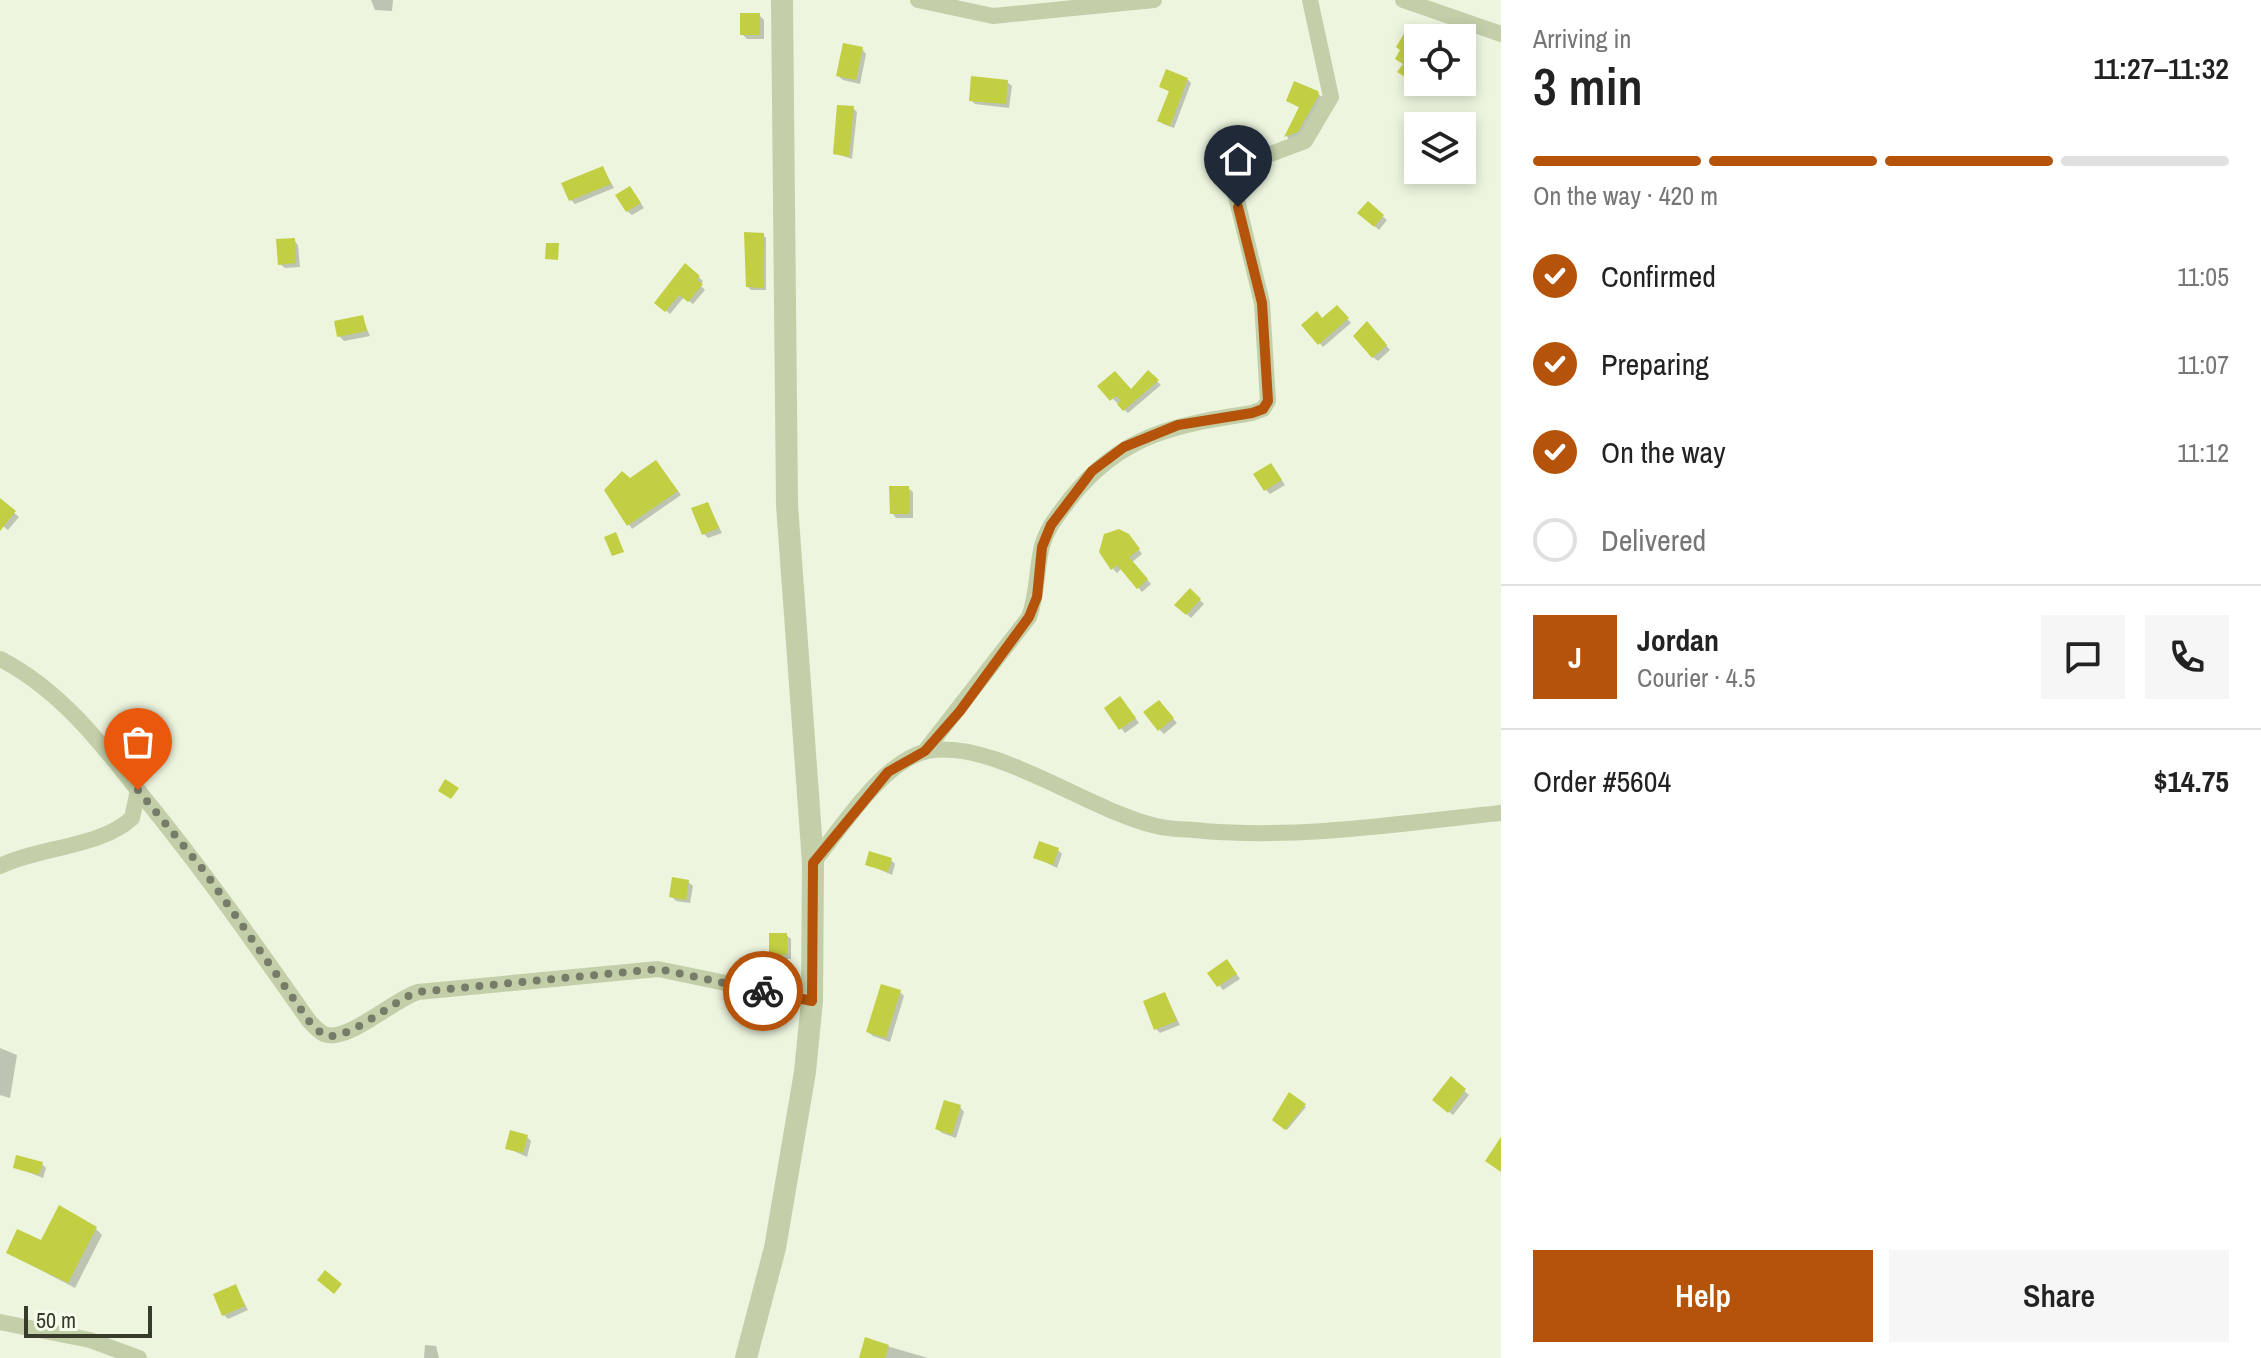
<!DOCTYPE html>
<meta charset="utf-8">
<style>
:root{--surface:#fff;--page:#f6f6f6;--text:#222;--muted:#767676;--line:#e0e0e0;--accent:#b45309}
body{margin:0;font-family:"Archivo Narrow",sans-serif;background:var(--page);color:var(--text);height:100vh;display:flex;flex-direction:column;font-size:30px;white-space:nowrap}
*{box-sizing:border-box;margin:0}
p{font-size:26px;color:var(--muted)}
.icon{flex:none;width:44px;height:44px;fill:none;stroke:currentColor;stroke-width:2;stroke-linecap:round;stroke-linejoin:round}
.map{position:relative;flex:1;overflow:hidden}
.sheet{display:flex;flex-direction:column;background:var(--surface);width:760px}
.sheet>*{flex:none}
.fabs{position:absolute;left:1404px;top:24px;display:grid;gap:16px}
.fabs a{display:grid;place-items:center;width:72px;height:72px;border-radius:0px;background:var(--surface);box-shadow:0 4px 12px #0003;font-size:40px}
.scale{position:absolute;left:24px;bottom:20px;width:128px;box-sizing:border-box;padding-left:8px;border:4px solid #383b2a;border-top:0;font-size:22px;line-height:28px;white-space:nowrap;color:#383b2a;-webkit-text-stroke:6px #f6fcec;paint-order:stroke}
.pin{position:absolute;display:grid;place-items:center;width:68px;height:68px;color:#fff;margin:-82px -34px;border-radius:50% 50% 50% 0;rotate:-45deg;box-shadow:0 0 8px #0007}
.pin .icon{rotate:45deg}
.courier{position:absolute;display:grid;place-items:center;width:80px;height:80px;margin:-40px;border:6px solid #b45309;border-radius:50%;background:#fff;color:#222;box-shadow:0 2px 10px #0007}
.head em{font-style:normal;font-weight:600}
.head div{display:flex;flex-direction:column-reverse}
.head{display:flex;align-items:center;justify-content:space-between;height:136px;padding:0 32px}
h1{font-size:52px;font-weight:600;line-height:60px}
.bar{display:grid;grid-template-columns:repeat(4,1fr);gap:12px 8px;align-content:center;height:96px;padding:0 32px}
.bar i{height:10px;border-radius:6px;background:var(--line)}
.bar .current{background:var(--accent)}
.bar p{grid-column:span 4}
.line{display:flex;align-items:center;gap:20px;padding:0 32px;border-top:2px solid var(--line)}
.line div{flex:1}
.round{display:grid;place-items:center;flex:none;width:84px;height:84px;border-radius:0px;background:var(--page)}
ol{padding:0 32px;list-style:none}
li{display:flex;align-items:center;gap:24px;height:88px}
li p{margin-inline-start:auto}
li .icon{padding:8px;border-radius:50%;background:var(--accent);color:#fff;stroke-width:4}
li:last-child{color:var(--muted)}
li i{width:44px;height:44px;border:4px solid var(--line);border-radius:50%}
.button{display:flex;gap:16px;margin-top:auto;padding:16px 32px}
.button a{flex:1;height:92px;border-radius:0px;background:var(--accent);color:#fff;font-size:32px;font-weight:600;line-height:92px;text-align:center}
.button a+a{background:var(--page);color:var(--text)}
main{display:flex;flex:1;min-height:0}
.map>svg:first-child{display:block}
.shadow{fill:#0003}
.building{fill:#c2cf43}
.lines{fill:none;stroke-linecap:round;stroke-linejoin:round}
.minor{stroke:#c3cfa9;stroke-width:16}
.tertiary{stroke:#c3cfa9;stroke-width:22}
.done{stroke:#777c69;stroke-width:8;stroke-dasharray:0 14.4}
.route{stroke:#b45309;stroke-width:10}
</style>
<main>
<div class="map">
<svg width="1501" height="1358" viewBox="0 0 1501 1358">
<rect width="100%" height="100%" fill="#edf5df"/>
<g class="shadow">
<polygon points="371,0 393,0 392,11 375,10"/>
<polygon points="759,15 764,20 764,39 747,39 742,34"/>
<polygon points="1418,42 1418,82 1417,84 1400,72 1404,65 1398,59"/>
<polygon points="862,49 866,54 860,84 843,80 838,76"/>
<polygon points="1187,79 1191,83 1174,128 1163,124 1160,121 1170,92 1162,87"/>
<polygon points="1007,82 1012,86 1009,108 975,104 971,100"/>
<polygon points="1317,93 1322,97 1301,136 1290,140 1287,137 1300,108 1288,101"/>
<polygon points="853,108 857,112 852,159 835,153"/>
<polygon points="603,168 614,188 575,204 570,199"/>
<polygon points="634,193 644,208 632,215 627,211"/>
<polygon points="1368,204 1387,220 1379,230 1360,213"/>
<polygon points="763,235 766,238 766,290 751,290 748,287"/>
<polygon points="294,240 298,245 300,267 285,268 280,264"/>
<polygon points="686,266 703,281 700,285 705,290 693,304 684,297 670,314 657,303"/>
<polygon points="1337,308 1351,323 1323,347 1304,325 1323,320"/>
<polygon points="362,317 370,336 344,341 339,336"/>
<polygon points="1372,328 1390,350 1378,361 1373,357"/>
<polygon points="1148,373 1161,385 1128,413 1100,387 1131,392"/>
<polygon points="659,466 681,495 632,529 606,490"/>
<polygon points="1275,470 1285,485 1270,494 1266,490"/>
<polygon points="908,488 913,492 913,518 896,518 892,513"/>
<polygon points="0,501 19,517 8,530 0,524"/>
<polygon points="708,504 722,533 708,538 704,534"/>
<polygon points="1131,539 1142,554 1132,562 1151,584 1142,592 1122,568 1117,573 1113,569"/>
<polygon points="1190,591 1204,604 1191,618 1177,605"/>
<polygon points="1124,703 1139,723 1125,733 1121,728"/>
<polygon points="1163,707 1177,723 1164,734 1160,730"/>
<polygon points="1058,850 1062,854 1057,868 1035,857"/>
<polygon points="891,860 895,864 892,875 867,864"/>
<polygon points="688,882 693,886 690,903 676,901 671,896"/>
<polygon points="786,935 791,939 791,959 776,959 771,954"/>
<polygon points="1231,966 1240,979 1223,990 1210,973"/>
<polygon points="900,992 904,996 890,1042 873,1036 868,1032"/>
<polygon points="1165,994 1180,1025 1160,1033 1156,1029"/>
<polygon points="0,1048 17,1055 10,1098 0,1095"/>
<polygon points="1451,1079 1469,1095 1453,1115 1439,1104"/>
<polygon points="1290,1095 1306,1107 1287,1130 1275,1120"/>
<polygon points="960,1107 964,1112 956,1138 942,1133 937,1129"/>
<polygon points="526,1136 531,1141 527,1157 507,1148"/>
<polygon points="42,1164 46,1168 43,1178 15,1167"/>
<polygon points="96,1229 102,1235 75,1288 8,1253"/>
<polygon points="236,1287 248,1310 228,1319 223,1314"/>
<polygon points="866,1340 928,1358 861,1358"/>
<polygon points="425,1345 436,1346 439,1358 424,1358"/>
</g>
<g class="building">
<rect x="740" y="13" width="20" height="22"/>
<polygon points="1405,32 1418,39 1418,71 1412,81 1397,72 1403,64 1395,59 1400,50 1396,47"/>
<polygon points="843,43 863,47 856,80 836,76"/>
<polygon points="1166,69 1188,78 1170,126 1157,121 1169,91 1159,87"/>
<polygon points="971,76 1008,80 1006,104 969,101"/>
<polygon points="1294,81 1318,91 1319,95 1298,132 1284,137 1299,107 1286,101"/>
<polygon points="837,105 854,106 849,157 833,154"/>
<polygon points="603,166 611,184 569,201 561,183"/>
<polygon points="630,186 641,203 626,212 615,195"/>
<polygon points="1368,201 1384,215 1374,227 1357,213"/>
<polygon points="744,232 764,233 763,288 746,287"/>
<polygon points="295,238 296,263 278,265 276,239"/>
<polygon points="546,243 559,243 558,260 545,259"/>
<polygon points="685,263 700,276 697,280 703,284 688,302 679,295 665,312 654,303"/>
<polygon points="1337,305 1349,318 1318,345 1301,325 1317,311 1322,318"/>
<polygon points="363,315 367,331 337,337 334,321"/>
<polygon points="1367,321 1387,345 1372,358 1353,336"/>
<polygon points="1148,370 1159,380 1123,411 1117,404 1121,400 1116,396 1110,401 1097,386 1115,371 1131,389"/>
<polygon points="656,460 678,491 627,526 604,490 622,471 630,478"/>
<polygon points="1271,463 1282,480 1264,491 1253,474"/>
<polygon points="889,486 909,486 909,514 890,514"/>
<polygon points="0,498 16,511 0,531"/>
<polygon points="708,502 719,528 702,535 691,508"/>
<polygon points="1119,529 1129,534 1140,549 1129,557 1148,579 1137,589 1117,565 1111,570 1099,552 1104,534"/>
<polygon points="616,532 624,552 612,556 604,537"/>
<polygon points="1190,588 1201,599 1186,615 1174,605"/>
<polygon points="1120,696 1136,718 1119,730 1104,708"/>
<polygon points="1159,700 1174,718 1158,731 1143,712"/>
<polygon points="445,779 459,788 451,799 438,791"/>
<polygon points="1039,841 1059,848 1053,865 1033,858"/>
<polygon points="869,851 892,858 888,872 865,865"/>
<polygon points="672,877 689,880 686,900 669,897"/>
<rect x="769" y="933" width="18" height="22"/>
<polygon points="1227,959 1237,974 1217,987 1207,973"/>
<polygon points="881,984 901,990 886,1038 866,1032"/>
<polygon points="1165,992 1177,1021 1154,1030 1143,1001"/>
<polygon points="1451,1076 1466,1089 1448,1113 1432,1100"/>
<polygon points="1289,1092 1306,1104 1285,1130 1272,1120"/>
<polygon points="944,1100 961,1105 952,1135 935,1129"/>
<polygon points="510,1130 528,1135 523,1153 505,1149"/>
<polygon points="1501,1137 1501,1172 1485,1161"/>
<polygon points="16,1155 43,1162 39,1175 13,1168"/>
<polygon points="59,1205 97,1227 68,1283 6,1253 17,1229 41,1240"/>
<polygon points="325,1270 342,1284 334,1294 317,1280"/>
<polygon points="236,1284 245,1306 222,1316 213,1294"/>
<polygon points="865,1337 889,1345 885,1358 859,1358"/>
</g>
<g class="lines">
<g class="minor">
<polyline points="918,0 993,16 1154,0"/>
<polyline points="1403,0 1501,34"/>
<path d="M 0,659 C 59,689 101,743 141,794 C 201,867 255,944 309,1021 C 313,1025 319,1032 324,1034 C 346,1044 394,999 418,992 L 658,969 L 812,1001"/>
<path d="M 925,751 L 1029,617 C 1038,593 1036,570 1042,546 C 1047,527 1059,514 1070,499 C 1121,434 1175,425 1252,413 L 1263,409 L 1268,401 L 1262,303 L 1232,180 L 1239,166 L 1305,141 L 1331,97 L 1310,0"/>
<path d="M 813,863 C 840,830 884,759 928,751 C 992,738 1090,811 1156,826 C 1171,830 1189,829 1204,831 C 1303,839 1403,823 1501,813"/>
<path d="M 0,866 C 38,847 102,847 132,818 L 138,790"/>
<polyline points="0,1322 90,1340 139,1358"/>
</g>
<polyline class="tertiary" points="746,1358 775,1248 805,1072 812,1001 813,863 787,505 782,0"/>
</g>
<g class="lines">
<path class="done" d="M 138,790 L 205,872 L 309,1021 C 313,1025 319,1032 324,1035 C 345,1044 395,999 418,992 L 658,969 L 763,991"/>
<polyline class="route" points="763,991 812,1001 813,863 888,772 925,751 960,711 1029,617 1037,597 1042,547 1051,525 1092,471 1124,447 1178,425 1252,413 1263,409 1268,401 1262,303 1238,207"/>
</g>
</svg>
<div class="fabs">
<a><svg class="icon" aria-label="locate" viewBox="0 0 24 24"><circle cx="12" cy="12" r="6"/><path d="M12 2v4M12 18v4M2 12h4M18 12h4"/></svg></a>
<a><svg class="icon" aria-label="layers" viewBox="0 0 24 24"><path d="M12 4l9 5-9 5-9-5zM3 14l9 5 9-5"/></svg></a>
</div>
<div class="scale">50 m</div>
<div class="pin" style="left:138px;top:790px;background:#ea580c"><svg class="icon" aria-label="bag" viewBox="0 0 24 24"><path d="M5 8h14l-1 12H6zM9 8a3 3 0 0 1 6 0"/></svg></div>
<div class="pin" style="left:1238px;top:207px;background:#1f2937"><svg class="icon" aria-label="home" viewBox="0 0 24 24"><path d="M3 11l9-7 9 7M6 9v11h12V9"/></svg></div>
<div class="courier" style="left:763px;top:991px"><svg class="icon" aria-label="bike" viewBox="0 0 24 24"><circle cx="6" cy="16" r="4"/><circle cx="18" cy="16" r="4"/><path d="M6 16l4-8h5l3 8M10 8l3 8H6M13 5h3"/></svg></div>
</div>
<section class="sheet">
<div class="head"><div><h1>3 min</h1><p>Arriving in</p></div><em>11:27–11:32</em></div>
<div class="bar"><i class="current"></i><i class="current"></i><i class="current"></i><i></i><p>On the way · 420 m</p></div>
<ol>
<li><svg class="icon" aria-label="check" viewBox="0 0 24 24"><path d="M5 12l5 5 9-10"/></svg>Confirmed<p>11:05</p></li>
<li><svg class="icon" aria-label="check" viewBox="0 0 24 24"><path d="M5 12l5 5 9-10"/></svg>Preparing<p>11:07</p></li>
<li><svg class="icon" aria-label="check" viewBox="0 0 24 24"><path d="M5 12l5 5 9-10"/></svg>On the way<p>11:12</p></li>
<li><i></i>Delivered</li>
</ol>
<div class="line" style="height:144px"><b class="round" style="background:var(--accent);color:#fff">J</b><div><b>Jordan</b><p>Courier · 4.5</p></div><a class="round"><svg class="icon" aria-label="chat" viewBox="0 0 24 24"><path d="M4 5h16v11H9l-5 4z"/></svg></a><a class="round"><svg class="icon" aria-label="phone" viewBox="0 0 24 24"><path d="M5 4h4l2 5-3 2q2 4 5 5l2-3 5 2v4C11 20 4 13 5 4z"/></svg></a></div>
<div class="line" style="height:104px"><div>Order #5604</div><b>$14.75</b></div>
<div class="button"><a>Help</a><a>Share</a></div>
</section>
</main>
